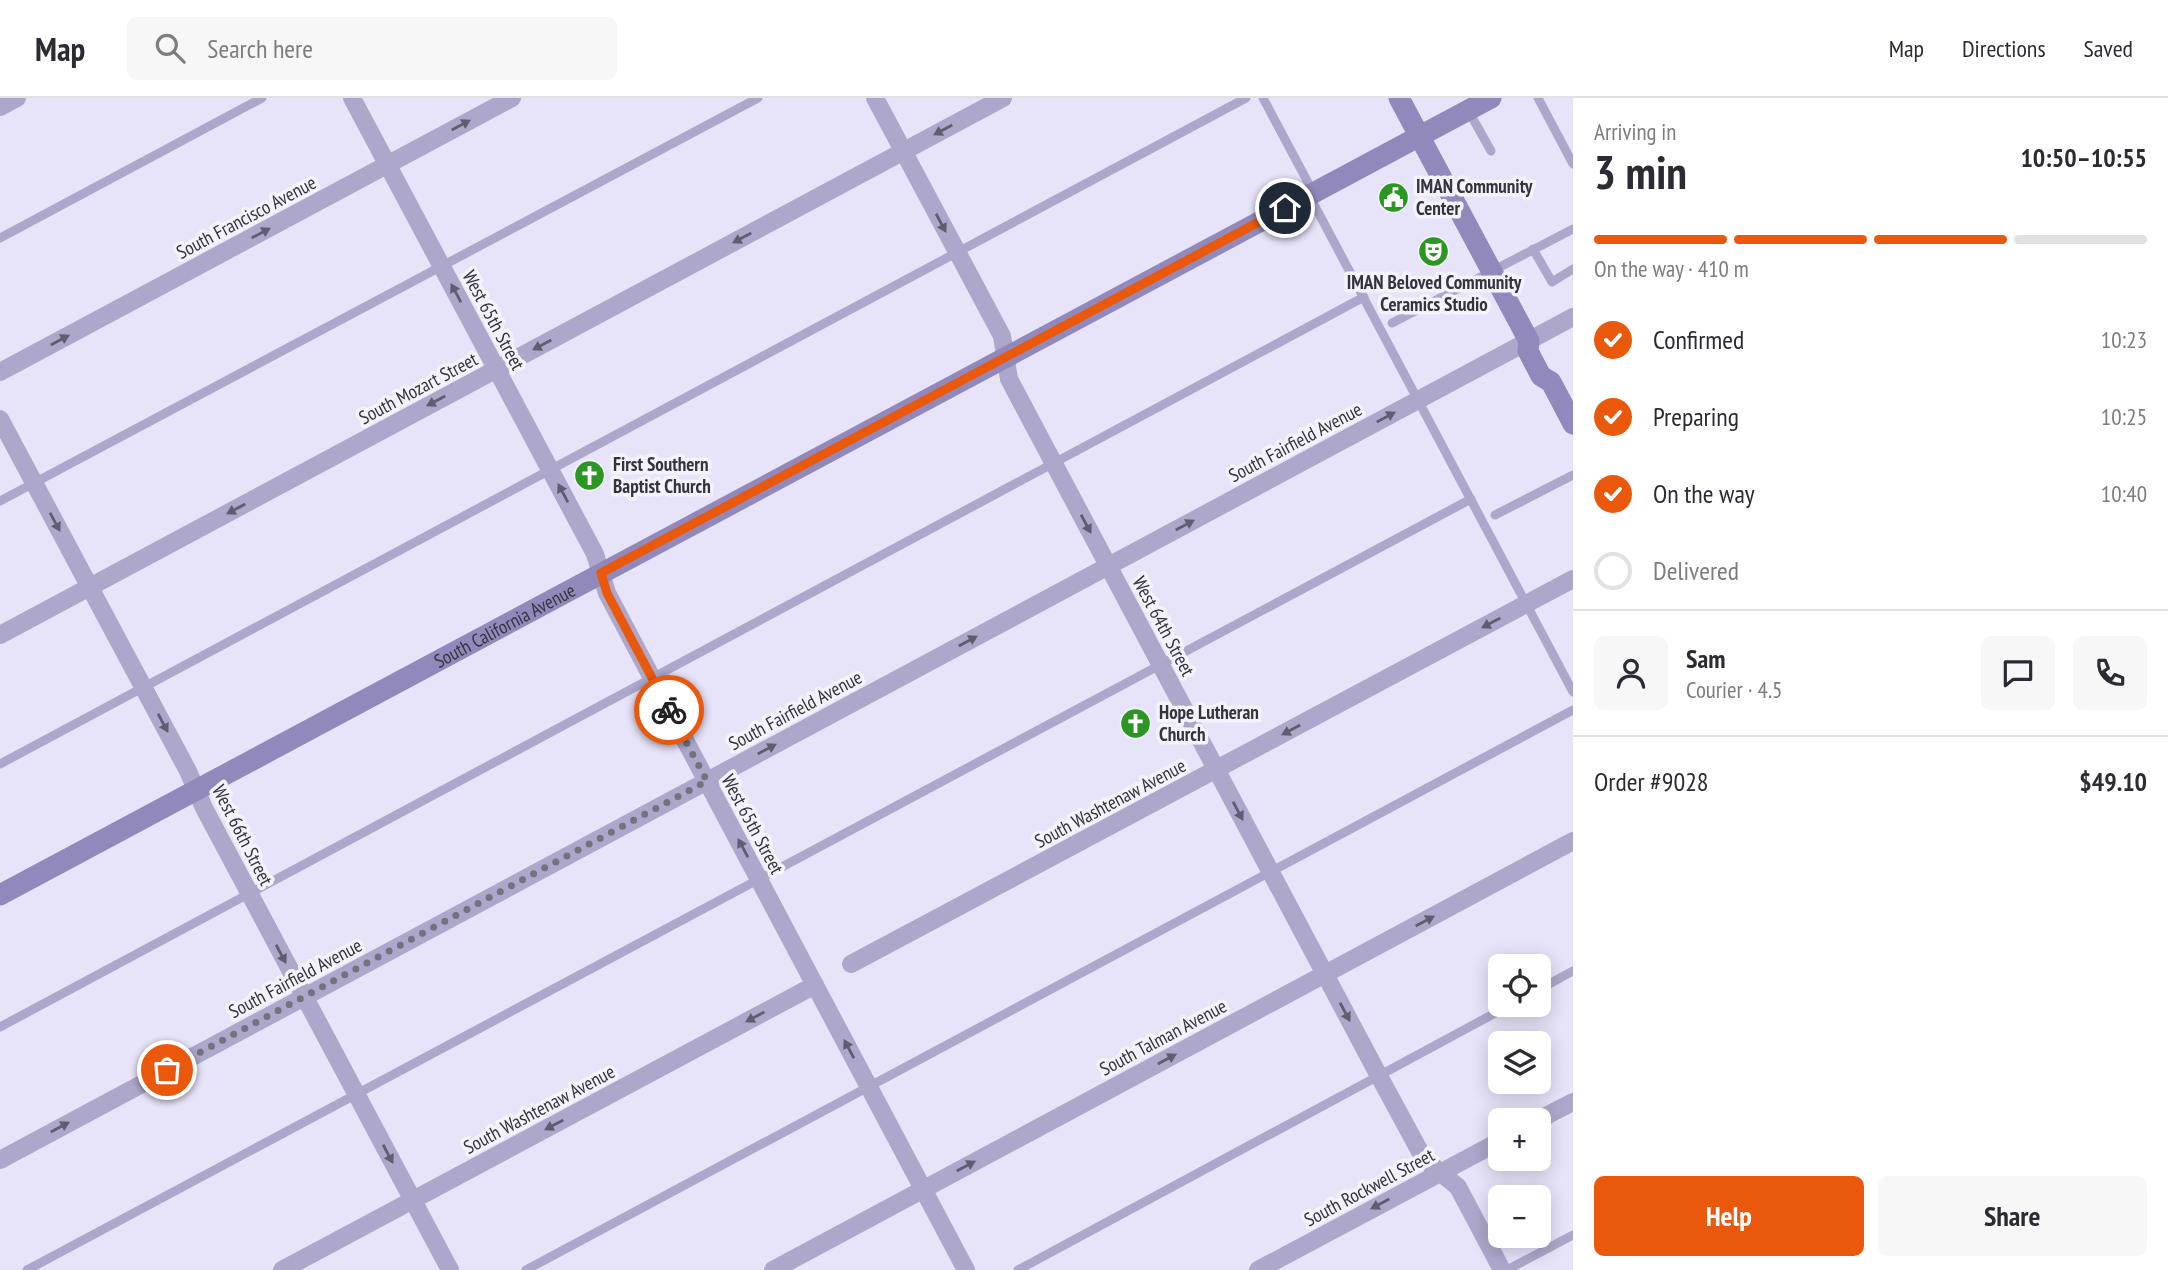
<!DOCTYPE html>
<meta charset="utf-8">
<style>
:root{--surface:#fff;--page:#f7f7f7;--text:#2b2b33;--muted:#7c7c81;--line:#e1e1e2;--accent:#ea580c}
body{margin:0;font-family:"PT Sans Narrow",sans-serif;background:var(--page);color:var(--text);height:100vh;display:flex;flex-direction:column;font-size:26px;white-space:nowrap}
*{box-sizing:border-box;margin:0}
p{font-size:23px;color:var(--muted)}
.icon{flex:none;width:38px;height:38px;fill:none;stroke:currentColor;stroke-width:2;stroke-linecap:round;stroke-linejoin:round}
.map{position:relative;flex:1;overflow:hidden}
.sheet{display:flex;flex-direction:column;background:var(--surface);width:595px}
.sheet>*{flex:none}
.fabs{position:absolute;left:1488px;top:856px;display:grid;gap:14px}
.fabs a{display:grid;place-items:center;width:63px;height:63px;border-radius:10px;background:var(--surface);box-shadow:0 4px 18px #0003;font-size:35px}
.pin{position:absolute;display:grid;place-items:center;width:60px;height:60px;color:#fff;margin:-30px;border:4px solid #fff;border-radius:50%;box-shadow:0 2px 7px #0007}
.courier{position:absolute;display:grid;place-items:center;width:70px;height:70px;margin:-35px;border:5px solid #ea580c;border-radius:50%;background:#fff;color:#222;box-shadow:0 2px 9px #0007}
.headline em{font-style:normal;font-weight:600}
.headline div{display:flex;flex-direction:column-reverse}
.headline{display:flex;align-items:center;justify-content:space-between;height:119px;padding:0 21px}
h1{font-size:46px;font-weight:600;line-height:52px}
.bar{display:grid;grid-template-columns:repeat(4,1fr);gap:10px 7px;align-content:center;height:84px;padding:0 21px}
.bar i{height:9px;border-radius:5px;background:var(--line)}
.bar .active{background:var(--accent)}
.bar p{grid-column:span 4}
.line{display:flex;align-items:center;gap:18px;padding:0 21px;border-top:2px solid var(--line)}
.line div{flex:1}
.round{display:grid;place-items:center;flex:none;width:74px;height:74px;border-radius:10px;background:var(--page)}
ol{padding:0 21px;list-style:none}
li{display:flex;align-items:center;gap:21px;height:77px}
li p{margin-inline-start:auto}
li .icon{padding:7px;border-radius:50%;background:var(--accent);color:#fff;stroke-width:4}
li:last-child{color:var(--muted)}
li i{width:38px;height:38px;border:4px solid var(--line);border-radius:50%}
.button{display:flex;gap:14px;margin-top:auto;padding:14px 21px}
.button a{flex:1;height:80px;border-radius:10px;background:var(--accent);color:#fff;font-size:28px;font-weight:600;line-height:80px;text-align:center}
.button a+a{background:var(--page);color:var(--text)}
header{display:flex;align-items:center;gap:42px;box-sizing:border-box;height:98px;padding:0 35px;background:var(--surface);border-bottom:2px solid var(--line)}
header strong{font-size:33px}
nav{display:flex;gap:38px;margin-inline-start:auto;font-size:24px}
.search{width:490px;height:63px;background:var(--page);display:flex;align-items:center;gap:18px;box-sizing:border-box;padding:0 24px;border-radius:10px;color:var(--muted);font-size:26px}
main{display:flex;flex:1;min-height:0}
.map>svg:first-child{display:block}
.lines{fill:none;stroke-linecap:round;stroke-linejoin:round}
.lane{stroke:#ada8cb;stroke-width:9}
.street{stroke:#ada8cb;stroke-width:18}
.secondary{stroke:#9189bb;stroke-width:21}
.oneway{fill:#5f5d6f}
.done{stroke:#73727f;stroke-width:7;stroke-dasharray:0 12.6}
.route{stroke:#ea580c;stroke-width:9}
.labels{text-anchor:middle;stroke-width:7;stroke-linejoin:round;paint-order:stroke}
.poi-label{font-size:19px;font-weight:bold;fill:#35343d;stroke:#f4f3fc;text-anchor:start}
.street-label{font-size:19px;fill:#35343d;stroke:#f4f3fc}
</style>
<header>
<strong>Map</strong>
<div class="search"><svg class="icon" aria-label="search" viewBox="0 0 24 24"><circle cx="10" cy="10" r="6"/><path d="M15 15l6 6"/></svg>Search here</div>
<nav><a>Map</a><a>Directions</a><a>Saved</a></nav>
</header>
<main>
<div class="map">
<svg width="1573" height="1172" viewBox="0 0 1573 1172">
<rect width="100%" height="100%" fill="#e7e4fa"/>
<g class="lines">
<g class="lane">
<polyline points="1263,0 1313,94"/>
<polyline points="1538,0 1573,66"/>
<polyline points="1468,12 1491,53"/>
<polyline points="1309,97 1573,594"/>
<polyline points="0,140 262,0"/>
<polyline points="1533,151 1552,184 1573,171"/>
<polyline points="1392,225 1573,131"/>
<polyline points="0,403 758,0"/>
<polyline points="1495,417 1573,377"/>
<polyline points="0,666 1246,0"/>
<polyline points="1538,892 1573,873"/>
<polyline points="0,929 1364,199"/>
<polyline points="27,1172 1471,401"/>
<polyline points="526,1172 1573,612"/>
<polyline points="1018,1172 1512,906"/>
<polyline points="1507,1172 1573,1137"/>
</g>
<g class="street">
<polyline points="352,0 595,456 607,495 966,1172"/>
<polyline points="875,0 1002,238 1009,281 1379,978 1424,1061 1458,1089 1502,1172"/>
<polyline points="0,9 17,0"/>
<polyline points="0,274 512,0"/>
<polyline points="0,321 188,673 204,710 450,1172"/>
<polyline points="0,537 1003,0"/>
<polyline points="851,866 1573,481"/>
<polyline points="1538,1022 1573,1004"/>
<polyline points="0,1062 1573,219"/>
<polyline points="282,1172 815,887"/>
<polyline points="773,1172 1573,743"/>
<polyline points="1258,1172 1500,1043"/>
</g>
<g class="secondary">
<polyline points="1399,0 1529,243 1528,253 1541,278 1551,284 1573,326"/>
<path id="s1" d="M 0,797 L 1491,0"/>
</g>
</g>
<defs><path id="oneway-solid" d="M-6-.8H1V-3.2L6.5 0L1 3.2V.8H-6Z" transform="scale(1.75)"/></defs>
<g class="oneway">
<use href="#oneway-solid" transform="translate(461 27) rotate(-28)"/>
<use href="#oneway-solid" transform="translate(943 32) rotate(152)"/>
<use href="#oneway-solid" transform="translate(941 125) rotate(62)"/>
<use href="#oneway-solid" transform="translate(261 135) rotate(-28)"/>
<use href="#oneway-solid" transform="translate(742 140) rotate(152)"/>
<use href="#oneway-solid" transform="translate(456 195) rotate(-118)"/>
<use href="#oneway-solid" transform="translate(60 242) rotate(-28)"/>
<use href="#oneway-solid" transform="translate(542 247) rotate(152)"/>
<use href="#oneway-solid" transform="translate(436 303) rotate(152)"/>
<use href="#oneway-solid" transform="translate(1386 319) rotate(-28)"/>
<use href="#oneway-solid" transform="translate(563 395) rotate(-118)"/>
<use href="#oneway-solid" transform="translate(236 411) rotate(152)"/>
<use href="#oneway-solid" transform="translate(55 424) rotate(62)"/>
<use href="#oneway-solid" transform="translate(1086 426) rotate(62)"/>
<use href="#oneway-solid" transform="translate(1185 427) rotate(-28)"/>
<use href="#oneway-solid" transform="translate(1491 525) rotate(152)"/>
<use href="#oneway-solid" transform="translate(968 543) rotate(-28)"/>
<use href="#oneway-solid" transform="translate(163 625) rotate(62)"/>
<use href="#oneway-solid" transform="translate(1291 632) rotate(152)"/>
<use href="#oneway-solid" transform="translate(767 651) rotate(-28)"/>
<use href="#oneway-solid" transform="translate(1238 713) rotate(62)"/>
<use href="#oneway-solid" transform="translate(743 750) rotate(-118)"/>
<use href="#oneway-solid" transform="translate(1425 823) rotate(-28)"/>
<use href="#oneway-solid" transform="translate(281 856) rotate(62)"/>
<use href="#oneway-solid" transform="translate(1345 914) rotate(62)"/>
<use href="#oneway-solid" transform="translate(755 919) rotate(152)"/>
<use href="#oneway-solid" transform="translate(849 951) rotate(-118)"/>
<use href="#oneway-solid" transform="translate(1167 961) rotate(-28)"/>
<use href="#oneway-solid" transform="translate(554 1027) rotate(152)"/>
<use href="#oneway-solid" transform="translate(60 1029) rotate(-28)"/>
<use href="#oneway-solid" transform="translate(388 1056) rotate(62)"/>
<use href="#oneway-solid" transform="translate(966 1068) rotate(-28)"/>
<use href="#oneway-solid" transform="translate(1380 1106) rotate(152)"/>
</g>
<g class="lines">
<polyline class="done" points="167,972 707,683 669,612"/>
<polyline class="route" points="669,612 607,495 601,475 1285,110"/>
</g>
<defs>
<symbol id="civic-disc" viewBox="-11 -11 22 22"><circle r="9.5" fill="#2b9722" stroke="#f4f3fc"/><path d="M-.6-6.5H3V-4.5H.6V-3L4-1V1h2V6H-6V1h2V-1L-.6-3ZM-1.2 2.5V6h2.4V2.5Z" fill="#fff"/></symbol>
<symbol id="theatre-disc" viewBox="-11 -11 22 22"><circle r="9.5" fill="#2b9722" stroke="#f4f3fc"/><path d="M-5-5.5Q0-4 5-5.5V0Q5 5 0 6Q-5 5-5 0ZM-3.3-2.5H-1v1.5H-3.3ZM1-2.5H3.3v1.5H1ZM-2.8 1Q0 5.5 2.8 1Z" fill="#fff"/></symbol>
<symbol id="church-disc" viewBox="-11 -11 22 22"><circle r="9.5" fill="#2b9722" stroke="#f4f3fc"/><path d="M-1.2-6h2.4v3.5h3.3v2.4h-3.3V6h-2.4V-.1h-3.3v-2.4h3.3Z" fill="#fff"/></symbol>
</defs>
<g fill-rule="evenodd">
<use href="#civic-disc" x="1376" y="82" width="35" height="35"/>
<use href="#theatre-disc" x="1416" y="136" width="35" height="35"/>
<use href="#church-disc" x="572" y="360" width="35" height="35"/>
<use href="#church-disc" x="1118" y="608" width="35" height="35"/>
</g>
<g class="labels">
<g class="poi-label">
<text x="1416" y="95">IMAN Community<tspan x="1416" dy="22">Center</tspan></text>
<text x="1434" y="191" text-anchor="middle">IMAN Beloved Community<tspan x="1434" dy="22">Ceramics Studio</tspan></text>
<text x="613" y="373">First Southern<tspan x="613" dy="22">Baptist Church</tspan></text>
<text x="1159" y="621">Hope Lutheran<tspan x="1159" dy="22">Church</tspan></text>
</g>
<g class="street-label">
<text transform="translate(246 119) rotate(-28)" y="7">South Francisco Avenue</text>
<text transform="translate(494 222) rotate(62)" y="7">West 65th Street</text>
<text transform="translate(418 290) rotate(-28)" y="7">South Mozart Street</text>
<text transform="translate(1295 344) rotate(-28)" y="7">South Fairfield Avenue</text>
<text dy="7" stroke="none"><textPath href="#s1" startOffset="572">South California Avenue</textPath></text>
<text transform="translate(1164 528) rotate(62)" y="7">West 64th Street</text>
<text transform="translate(795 612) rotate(-28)" y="7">South Fairfield Avenue</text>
<text transform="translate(1110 705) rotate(-28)" y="7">South Washtenaw Avenue</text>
<text transform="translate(753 726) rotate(62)" y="7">West 65th Street</text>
<text transform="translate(243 737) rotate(63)" y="7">West 66th Street</text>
<text transform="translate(295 880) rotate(-28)" y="7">South Fairfield Avenue</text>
<text transform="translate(1163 939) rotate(-28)" y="7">South Talman Avenue</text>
<text transform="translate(539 1011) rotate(-28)" y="7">South Washtenaw Avenue</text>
<text transform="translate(1369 1089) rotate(-28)" y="7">South Rockwell Street</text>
</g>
</g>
</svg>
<div class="fabs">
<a><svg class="icon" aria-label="locate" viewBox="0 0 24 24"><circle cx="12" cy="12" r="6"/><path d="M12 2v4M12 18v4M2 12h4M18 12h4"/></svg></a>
<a><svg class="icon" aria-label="layers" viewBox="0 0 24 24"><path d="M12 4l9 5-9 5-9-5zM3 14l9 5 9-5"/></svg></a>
<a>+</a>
<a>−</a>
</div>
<div class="pin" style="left:167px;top:972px;background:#ea580c"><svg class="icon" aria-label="bag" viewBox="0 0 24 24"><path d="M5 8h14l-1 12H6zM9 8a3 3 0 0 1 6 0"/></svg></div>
<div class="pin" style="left:1285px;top:110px;background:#1f2937"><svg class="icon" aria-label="home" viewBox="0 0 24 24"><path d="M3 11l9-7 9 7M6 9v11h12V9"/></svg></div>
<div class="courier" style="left:669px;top:612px"><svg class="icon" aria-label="bike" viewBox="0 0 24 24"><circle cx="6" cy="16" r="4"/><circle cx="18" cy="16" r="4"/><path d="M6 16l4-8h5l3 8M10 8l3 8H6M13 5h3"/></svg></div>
</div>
<section class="sheet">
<div class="headline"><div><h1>3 min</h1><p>Arriving in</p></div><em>10:50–10:55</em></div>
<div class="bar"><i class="active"></i><i class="active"></i><i class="active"></i><i></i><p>On the way · 410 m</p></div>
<ol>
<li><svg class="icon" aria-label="check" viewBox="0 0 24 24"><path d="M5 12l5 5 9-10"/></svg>Confirmed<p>10:23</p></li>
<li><svg class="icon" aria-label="check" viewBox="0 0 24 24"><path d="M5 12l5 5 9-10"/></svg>Preparing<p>10:25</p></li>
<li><svg class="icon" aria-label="check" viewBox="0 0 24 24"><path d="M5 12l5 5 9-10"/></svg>On the way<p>10:40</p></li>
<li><i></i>Delivered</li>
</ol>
<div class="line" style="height:126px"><a class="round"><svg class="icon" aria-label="person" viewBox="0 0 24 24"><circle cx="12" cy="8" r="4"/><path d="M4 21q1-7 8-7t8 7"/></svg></a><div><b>Sam</b><p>Courier · 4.5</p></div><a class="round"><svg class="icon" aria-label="chat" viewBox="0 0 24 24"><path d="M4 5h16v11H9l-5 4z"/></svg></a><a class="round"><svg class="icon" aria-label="phone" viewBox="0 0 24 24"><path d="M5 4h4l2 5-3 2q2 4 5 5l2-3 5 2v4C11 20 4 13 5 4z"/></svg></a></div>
<div class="line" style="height:91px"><div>Order #9028</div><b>$49.10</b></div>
<div class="button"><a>Help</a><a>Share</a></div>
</section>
</main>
